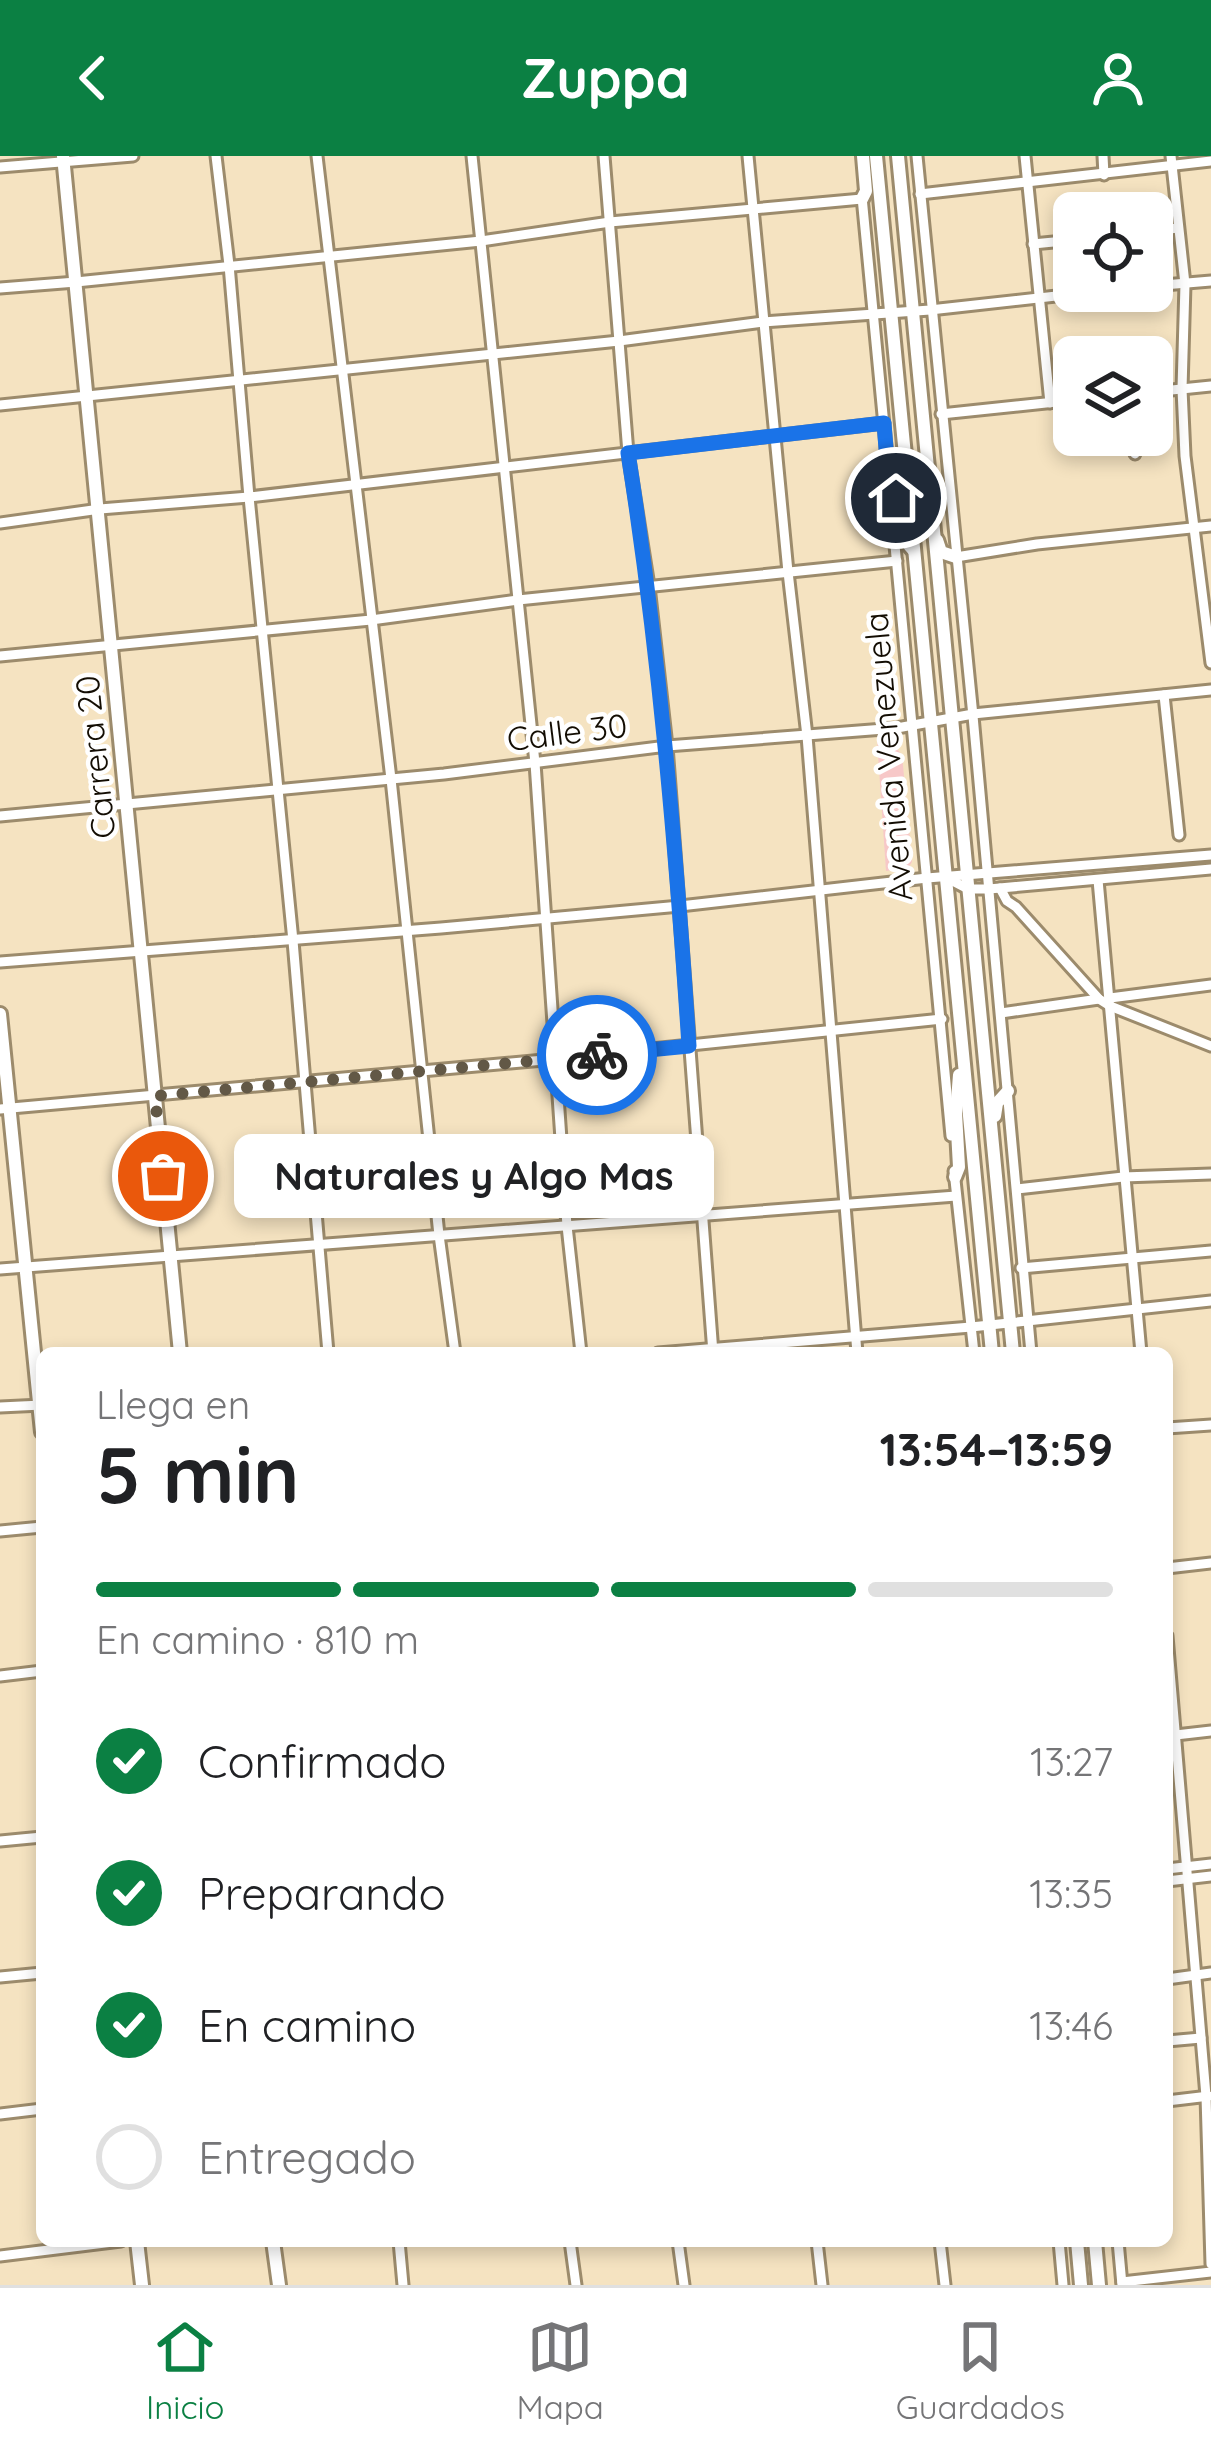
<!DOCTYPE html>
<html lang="es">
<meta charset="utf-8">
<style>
:root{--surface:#fff;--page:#f6f6f6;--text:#202124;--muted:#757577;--line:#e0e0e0;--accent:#0b8043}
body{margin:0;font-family:Quicksand,sans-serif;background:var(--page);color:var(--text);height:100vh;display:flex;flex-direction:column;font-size:45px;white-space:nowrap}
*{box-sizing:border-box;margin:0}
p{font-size:39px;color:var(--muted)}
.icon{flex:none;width:66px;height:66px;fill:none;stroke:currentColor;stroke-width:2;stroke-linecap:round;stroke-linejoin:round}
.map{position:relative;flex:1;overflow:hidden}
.details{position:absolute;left:36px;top:1191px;width:1137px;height:900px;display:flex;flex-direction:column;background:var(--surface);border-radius:18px;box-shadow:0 6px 18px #0003}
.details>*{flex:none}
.controls{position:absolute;left:1053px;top:36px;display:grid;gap:24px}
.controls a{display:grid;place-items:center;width:120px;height:120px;border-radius:18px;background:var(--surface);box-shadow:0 6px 18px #0003;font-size:60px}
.pin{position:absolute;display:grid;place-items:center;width:102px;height:102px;color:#fff;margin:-51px;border:6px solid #fff;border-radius:50%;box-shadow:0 3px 12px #0007}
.courier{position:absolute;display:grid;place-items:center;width:120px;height:120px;margin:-60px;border:9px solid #1a73e8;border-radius:50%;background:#fff;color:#222;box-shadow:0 3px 15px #0007}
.bubble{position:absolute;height:84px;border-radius:18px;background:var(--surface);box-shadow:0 6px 18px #0003;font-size:39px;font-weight:700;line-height:84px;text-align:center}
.summary em{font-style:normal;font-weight:700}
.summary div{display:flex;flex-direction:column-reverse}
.summary{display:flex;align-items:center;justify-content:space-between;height:204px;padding:0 60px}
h1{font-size:78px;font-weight:700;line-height:90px}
.bar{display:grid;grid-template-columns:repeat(4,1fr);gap:18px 12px;align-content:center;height:144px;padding:0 60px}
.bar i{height:15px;border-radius:9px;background:var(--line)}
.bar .on{background:var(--accent)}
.bar p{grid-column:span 4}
ol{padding:0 60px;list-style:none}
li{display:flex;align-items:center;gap:36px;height:132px}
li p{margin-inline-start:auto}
li .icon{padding:12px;border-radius:50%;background:var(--accent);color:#fff;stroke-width:4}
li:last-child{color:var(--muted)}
li i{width:66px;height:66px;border:6px solid var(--line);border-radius:50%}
header{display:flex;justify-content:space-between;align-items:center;height:156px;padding:0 60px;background:var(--accent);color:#fff;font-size:54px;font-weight:700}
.tab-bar{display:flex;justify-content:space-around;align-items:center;height:168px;border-top:3px solid var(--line);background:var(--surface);font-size:33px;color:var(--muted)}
.tab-bar a{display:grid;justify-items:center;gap:6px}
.tab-bar .on{color:var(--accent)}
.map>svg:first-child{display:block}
.green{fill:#f7c8c8}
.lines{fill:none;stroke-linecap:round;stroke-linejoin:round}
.street-casing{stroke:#9c8b6c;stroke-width:15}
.secondary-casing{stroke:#9c8b6c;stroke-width:18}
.street{stroke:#fff;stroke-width:9}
.secondary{stroke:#fff;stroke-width:12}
.done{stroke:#625846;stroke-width:12;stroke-dasharray:0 21.6}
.route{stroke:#1a73e8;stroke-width:15}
.labels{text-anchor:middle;stroke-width:9;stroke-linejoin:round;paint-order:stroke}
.street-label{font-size:33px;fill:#130d03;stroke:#fff}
</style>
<header><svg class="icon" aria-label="back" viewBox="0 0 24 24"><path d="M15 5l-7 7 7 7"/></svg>Zuppa<svg class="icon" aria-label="person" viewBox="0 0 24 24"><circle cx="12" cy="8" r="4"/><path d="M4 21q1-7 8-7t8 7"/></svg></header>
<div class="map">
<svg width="1211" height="2129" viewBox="0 0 1211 2129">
<rect width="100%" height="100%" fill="#f5e3c1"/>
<polygon class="green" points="877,584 890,584 902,599 912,706 908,712 886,715"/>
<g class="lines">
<defs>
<g id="street">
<polyline points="216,0 229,109 249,341 293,785 328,1197"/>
<polyline points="317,0 391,623 439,1079 455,1197"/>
<polyline points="472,0 535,607 567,1070 581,1197"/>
<polyline points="604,0 628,297 649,430 667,590 713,1197"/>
<polyline points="748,0 788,416 807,580 857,1197"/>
<polyline points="917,0 973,560 1031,1197"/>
<polyline points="1025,0 1050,247"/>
<polyline points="1103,0 1104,19"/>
<polyline points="1171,0 1185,128 1182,233 1185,300 1211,507"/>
<polyline points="0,11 133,0"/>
<polyline points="920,38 1211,5"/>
<polyline points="862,41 888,311"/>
<polyline points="1152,75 1178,72"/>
<polyline points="1033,88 1074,84"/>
<polyline points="1152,130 1211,125"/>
<polyline points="0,132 76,126 481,85 610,66 862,43"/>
<polyline points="1152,236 1211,230"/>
<polyline points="0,249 619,185 763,166 930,154 1101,135"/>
<polyline points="941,258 1074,244"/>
<polyline points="1134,279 1135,298"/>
<polyline points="892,358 951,980"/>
<polyline points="0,367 100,353 249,341 884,267"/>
<polyline points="956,401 1037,388 1211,370"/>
<polyline points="0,500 371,464 518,444 897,405"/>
<polyline points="1164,539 1179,679"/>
<polyline points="0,660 444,618 667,590 897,572 973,558 1211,534"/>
<polyline points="945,721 968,733 989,733 1211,713"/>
<polyline points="1098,724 1141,1197"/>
<polyline points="1000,732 1007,745 1016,751 1099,843 1110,850 1211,890"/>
<polyline points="0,806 441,772 680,750 927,722 1211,699"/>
<polyline points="1110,842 1211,829"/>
<polyline points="1001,857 1099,843"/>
<polyline points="0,953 555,903 942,863"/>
<polyline points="954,1015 974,1197"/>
<polyline points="1017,1033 1123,1021 1211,1018"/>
<polyline points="1021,1112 1211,1095"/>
<polyline points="0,1113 956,1040"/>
<polyline points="658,1197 971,1171 1211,1145"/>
<polyline points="0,1251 42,1249"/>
<polyline points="1167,1272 1211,1269"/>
<polyline points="0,1375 42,1371"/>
<polyline points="1167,1412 1211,1407"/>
<polyline points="1167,1480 1206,1940 1211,2108"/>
<polyline points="0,1520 42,1515"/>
<polyline points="1167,1580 1211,1575"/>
<polyline points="0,1685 42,1681"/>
<polyline points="1167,1713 1211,1708"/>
<polyline points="1167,1725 1211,1720"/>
<polyline points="0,1821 42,1817"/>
<polyline points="1167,1823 1211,1817"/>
<polyline points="1167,1885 1201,1882"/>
<polyline points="1167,1945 1209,1940"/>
<polyline points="0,1958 42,1953"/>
<polyline points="399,2085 403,2129"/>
<polyline points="570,2085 576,2129"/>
<polyline points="678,2085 684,2129"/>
<polyline points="817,2085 822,2129"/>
<polyline points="940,2085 945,2129"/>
<polyline points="1059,2085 1063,2129"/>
<polyline points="1118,2085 1122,2129"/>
<polyline points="0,2100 121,2085"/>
<polyline points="1122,2126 1211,2116"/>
</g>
<g id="secondary">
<polyline points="63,0 180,1197"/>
<polyline points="876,0 992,1197"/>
<polyline points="898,0 1013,1197"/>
<polyline points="862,43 866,35 863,0"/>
<path d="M 888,305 C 897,333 892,374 914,395"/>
<polyline points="937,384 941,396 956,401"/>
<polyline points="0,858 42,1276"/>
<polyline points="995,960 997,947 1008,935"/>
<polyline points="955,1021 959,1011 956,957 959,919"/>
<polyline points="137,2085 142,2129"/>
<polyline points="273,2085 279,2129"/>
<polyline points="1077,2085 1081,2129"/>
<polyline points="1095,2085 1099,2129"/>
</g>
</defs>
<use href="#street" class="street-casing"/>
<use href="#secondary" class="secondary-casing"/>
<use href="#street" class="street"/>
<use href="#secondary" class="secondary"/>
</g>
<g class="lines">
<polyline class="done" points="163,1020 155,940 597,899"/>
<path class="route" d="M 597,899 L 689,890 C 676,691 659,494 628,297 L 884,267 L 887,305 L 896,342"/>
</g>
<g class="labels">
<g class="street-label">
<text transform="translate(567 576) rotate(-7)" y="12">Calle 30</text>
<text transform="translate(95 601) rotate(-96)" y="12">Carrera 20</text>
<text transform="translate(888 601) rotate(-95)" y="12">Avenida Venezuela</text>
</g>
</g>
</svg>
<div class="controls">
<a><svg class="icon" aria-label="locate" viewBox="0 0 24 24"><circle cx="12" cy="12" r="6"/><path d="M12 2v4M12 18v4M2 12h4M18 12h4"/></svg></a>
<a><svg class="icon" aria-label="layers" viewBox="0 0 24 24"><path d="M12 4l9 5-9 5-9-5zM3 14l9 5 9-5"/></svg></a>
</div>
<div class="pin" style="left:163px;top:1020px;background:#ea580c"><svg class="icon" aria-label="bag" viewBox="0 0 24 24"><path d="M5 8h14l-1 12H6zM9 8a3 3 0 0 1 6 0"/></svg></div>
<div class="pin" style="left:896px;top:342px;background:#1f2937"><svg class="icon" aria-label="home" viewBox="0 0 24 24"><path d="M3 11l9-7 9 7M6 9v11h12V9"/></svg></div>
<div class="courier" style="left:597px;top:899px"><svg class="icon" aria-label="bike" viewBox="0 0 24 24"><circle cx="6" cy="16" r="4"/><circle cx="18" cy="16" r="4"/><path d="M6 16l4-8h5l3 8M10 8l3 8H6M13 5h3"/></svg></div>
<div class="bubble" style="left:234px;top:978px;width:480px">Naturales y Algo Mas</div>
<section class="details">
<div class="summary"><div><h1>5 min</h1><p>Llega en</p></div><em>13:54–13:59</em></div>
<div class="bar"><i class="on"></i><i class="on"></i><i class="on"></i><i></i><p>En camino · 810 m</p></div>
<ol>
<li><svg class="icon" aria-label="check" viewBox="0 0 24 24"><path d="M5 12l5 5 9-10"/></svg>Confirmado<p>13:27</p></li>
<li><svg class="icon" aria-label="check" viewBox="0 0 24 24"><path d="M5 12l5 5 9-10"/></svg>Preparando<p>13:35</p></li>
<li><svg class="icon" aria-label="check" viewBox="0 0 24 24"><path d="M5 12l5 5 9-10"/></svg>En camino<p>13:46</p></li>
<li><i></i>Entregado</li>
</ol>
</section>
</div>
<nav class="tab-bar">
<a class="on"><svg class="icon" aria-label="home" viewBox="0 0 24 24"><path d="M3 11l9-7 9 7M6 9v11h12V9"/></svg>Inicio</a>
<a><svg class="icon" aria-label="map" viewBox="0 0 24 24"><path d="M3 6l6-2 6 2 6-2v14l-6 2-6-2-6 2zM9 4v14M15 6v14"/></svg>Mapa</a>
<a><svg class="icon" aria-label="saved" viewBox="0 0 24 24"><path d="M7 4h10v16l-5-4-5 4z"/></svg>Guardados</a>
</nav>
